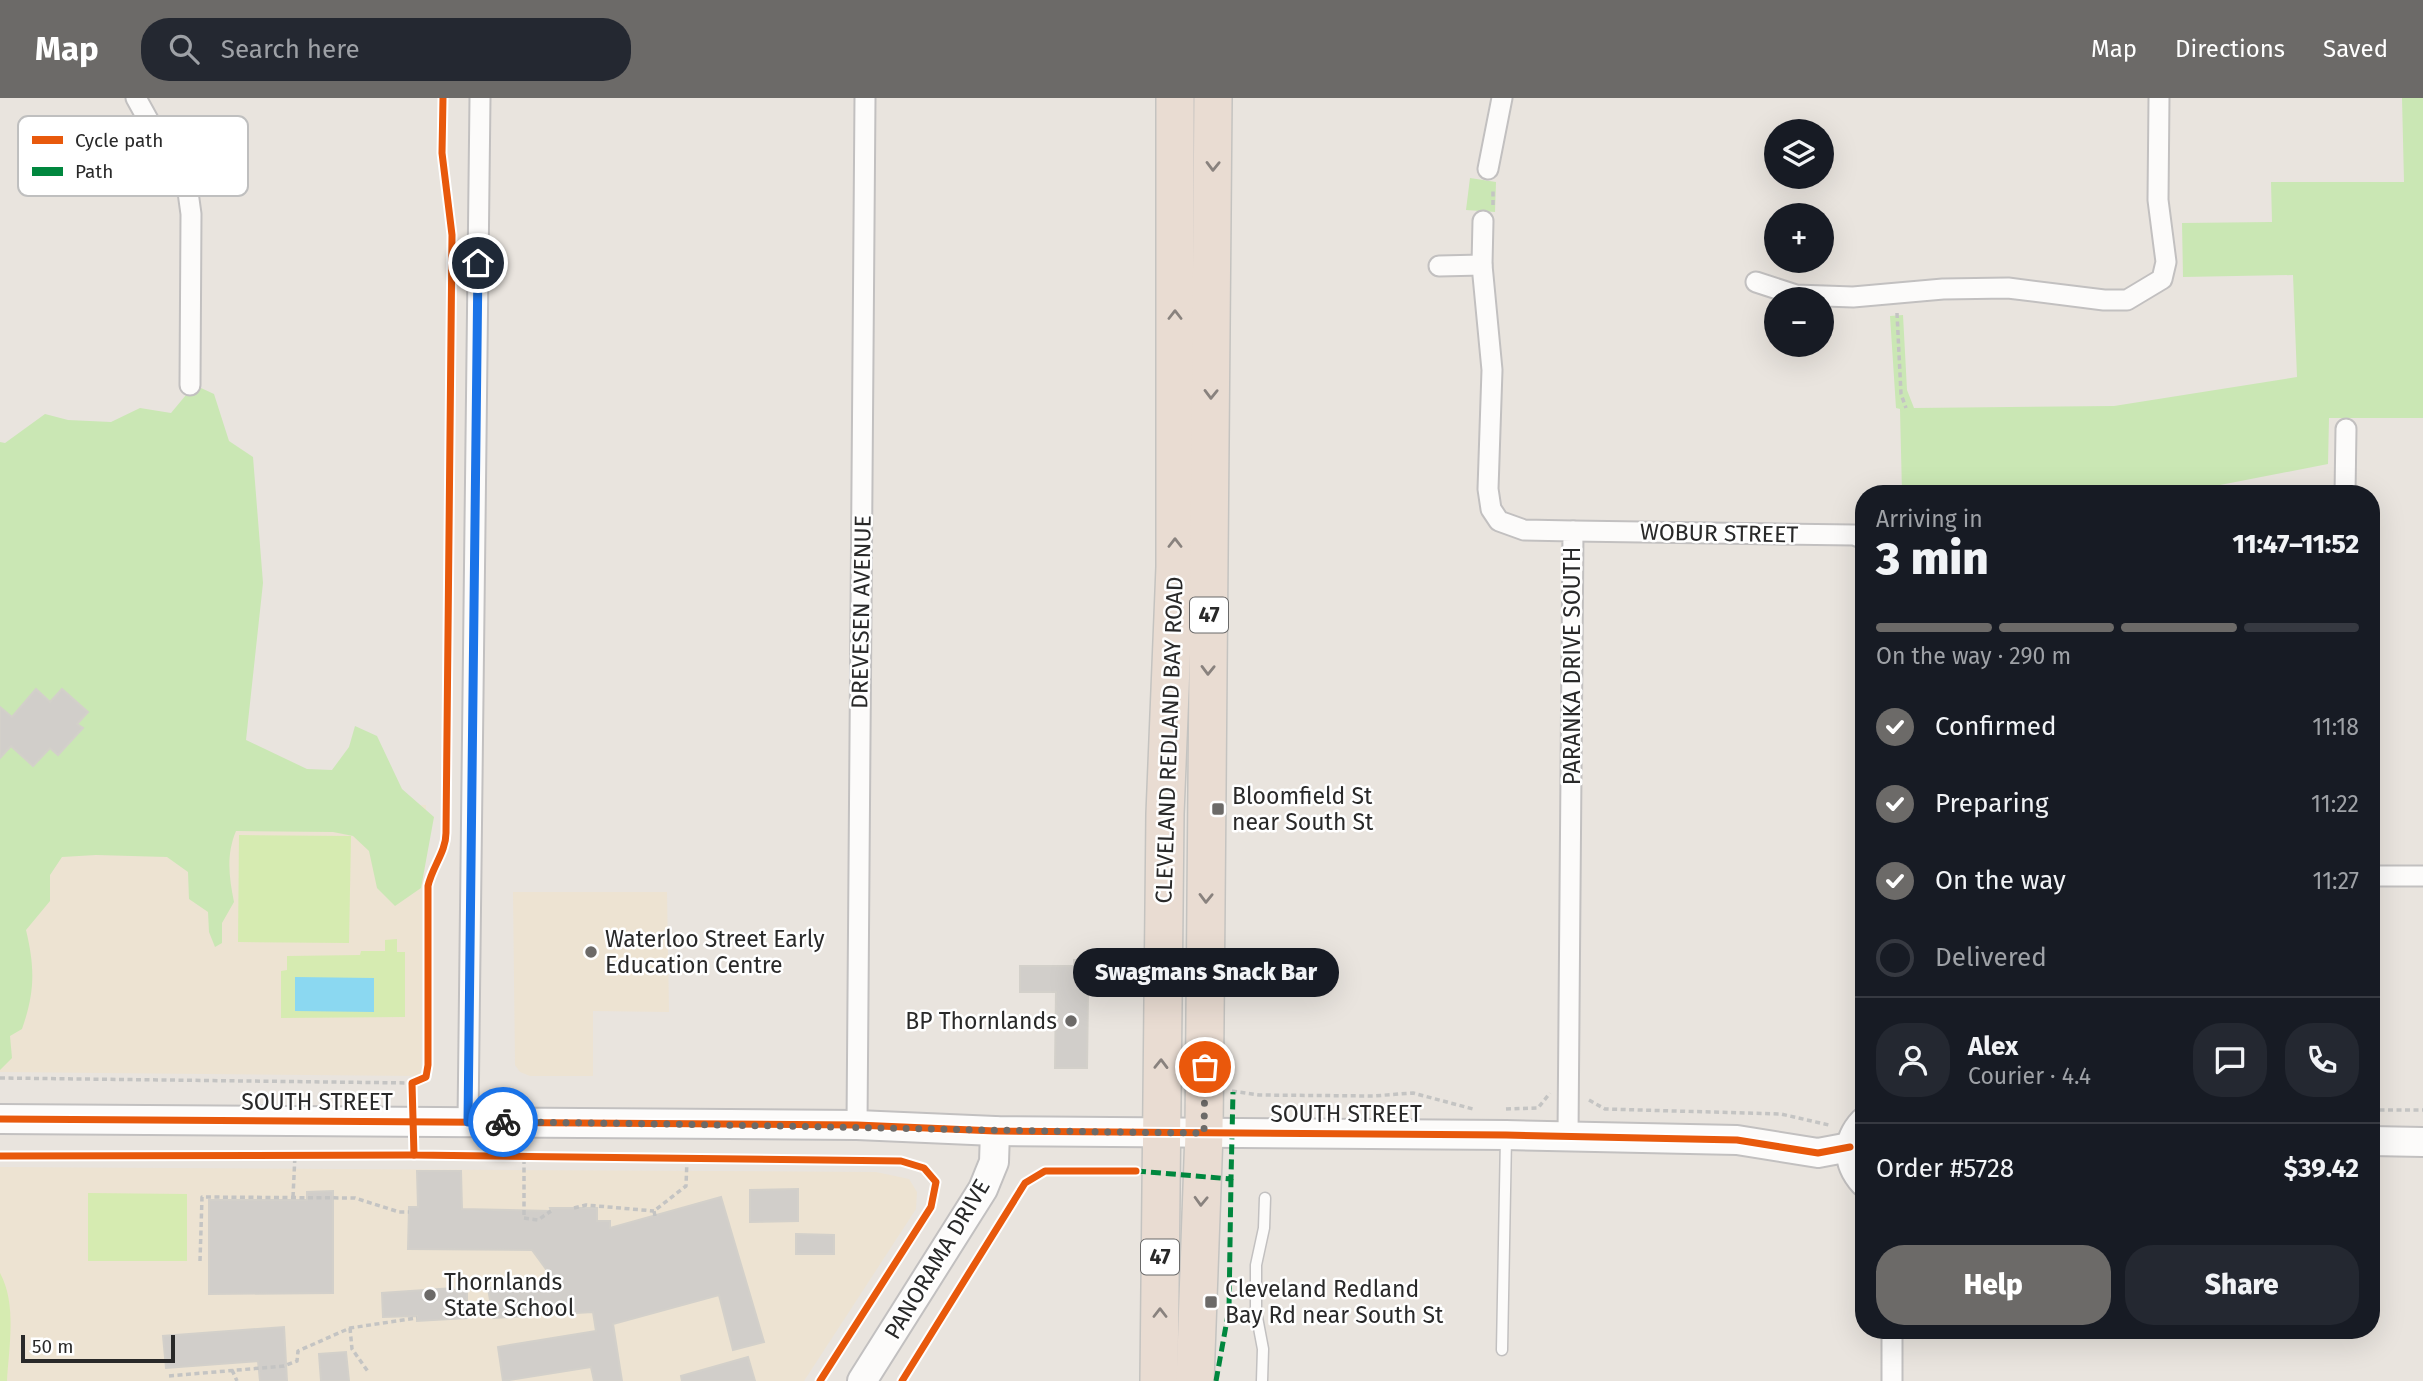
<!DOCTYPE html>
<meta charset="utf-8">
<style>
:root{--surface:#171b24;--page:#242831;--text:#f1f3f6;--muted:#9ea1a6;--line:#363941;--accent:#6c6a68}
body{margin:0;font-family:"Fira Sans",sans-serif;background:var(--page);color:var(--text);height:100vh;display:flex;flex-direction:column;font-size:26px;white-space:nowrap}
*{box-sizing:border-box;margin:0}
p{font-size:23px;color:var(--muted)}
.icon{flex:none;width:38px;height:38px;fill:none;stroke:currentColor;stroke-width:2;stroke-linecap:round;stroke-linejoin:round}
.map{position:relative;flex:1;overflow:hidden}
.side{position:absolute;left:1855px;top:387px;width:525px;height:854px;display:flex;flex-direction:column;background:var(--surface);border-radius:28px;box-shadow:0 7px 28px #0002}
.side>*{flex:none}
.controls{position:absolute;left:1764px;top:21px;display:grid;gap:14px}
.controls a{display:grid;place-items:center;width:70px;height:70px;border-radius:50%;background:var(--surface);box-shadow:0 7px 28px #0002;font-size:35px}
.scale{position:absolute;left:21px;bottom:18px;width:154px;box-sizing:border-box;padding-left:7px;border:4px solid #292929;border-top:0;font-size:19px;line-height:24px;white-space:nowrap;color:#292929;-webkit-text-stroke:5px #fff;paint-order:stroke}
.pin{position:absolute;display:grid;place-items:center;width:60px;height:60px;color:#fff;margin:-30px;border:4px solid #fff;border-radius:50%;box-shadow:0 2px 7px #0007}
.courier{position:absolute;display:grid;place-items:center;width:70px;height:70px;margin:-35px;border:5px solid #1a73e8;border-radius:50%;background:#fff;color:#222;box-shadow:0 2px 9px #0007}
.bubble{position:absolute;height:49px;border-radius:24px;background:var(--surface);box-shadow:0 7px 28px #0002;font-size:23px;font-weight:800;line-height:49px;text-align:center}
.overview em{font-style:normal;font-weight:800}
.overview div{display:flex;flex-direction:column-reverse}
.overview{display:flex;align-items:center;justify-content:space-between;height:119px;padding:0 21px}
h1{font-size:46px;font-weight:800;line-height:52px}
.bar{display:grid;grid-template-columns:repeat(4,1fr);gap:10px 7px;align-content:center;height:84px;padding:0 21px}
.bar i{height:9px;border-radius:5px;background:var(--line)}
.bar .selected{background:var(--accent)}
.bar p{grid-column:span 4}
.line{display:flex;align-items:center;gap:18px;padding:0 21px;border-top:2px solid var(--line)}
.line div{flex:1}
.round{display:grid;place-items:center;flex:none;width:74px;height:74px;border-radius:28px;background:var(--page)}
ol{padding:0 21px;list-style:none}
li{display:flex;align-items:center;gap:21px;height:77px}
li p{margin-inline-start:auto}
li .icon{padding:7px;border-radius:50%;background:var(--accent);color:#fff;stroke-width:4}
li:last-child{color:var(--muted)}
li i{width:38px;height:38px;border:4px solid var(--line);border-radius:50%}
.action{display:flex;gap:14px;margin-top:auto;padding:14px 21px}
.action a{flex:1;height:80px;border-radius:28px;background:var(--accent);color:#fff;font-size:28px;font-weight:800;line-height:80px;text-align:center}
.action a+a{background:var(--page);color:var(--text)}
header{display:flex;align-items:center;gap:42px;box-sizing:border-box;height:98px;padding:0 35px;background:var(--accent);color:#fff}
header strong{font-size:33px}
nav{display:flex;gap:38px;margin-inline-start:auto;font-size:24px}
.search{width:490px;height:63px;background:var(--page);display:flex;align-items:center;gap:18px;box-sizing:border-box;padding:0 24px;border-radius:28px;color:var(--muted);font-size:26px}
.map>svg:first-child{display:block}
.education{fill:#ede3d2}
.green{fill:#cae7b4}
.pitch{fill:#d6ebb1}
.water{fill:#8bd8f1}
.building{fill:#d1ceca;stroke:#d3d0ca;stroke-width:2}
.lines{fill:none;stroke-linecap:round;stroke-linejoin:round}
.lane-casing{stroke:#c2c0c0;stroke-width:13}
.street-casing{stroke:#c2c0c0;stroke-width:23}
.secondary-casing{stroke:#c2c0c0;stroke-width:32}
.highway-casing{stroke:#c4c3c0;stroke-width:40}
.path{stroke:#c4c4c3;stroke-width:3.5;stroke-dasharray:5 3.5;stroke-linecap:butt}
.lane{stroke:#fcfbfa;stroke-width:10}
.street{stroke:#fcfbfa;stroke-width:19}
.secondary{stroke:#fcfbfa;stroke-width:28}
.highway{stroke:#e9dcd2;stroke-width:37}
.quiet{stroke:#00873e;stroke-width:5;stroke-dasharray:10 5;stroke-linecap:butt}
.cycleway-casing{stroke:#fff;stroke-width:11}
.cycleway{stroke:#e8590c;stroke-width:7}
.oneway{stroke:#89827e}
.done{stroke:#6c6a68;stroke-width:7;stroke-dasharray:0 12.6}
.route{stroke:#1a73e8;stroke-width:9}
.poi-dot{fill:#6c6a68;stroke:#fff;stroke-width:2.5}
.labels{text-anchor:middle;stroke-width:5;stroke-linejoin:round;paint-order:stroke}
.shield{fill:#fff;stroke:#696969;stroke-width:2}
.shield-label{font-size:21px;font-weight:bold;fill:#292929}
.street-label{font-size:23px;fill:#292929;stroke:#fff}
.poi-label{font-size:23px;fill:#292929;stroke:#fff;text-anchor:start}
.key{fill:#fff;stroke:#bfbfbf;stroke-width:2}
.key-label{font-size:19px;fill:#292929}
</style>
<header>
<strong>Map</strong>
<div class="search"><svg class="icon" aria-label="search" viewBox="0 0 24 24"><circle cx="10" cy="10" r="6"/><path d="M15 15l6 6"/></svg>Search here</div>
<nav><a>Map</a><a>Directions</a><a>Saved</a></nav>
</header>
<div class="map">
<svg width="2423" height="1283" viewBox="0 0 2423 1283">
<rect width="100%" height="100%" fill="#e9e4de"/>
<g class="education">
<polygon points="0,704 426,707 421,978 0,974"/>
<polygon points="513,794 667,794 669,914 593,913 593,978 530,978 520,974 515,967"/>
<polygon points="0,1069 876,1074 909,1081 917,1094 916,1111 804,1283 0,1283"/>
</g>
<g class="green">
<polygon points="2402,0 2423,0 2423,320 2329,320 2328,366 2179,395 1902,395 1900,311 1896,310 1890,218 1903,217 1907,292 1914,310 2114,308 2297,279 2293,177 2183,179 2182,125 2272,124 2271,84 2404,84"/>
<polygon points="1470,80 1496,84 1495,114 1466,112"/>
<path d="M 201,290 L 214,296 L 229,343 L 253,359 L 263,485 L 246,642 L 307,671 L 332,672 L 349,649 L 355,628 L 377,638 L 402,691 L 434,719 L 421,790 L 395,808 L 377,790 L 369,753 L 353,738 L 333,734 L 236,733 C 226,757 229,779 234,804 L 222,825 L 222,845 L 215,849 L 209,834 L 208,814 L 189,801 L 188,774 L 167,759 L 96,757 L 62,759 L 50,777 L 50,803 L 26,832 C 35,870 35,894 22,931 L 10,938 L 12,960 L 0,972 L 0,344 L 5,345 L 45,316 L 68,322 L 111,324 L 140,310 L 171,315 L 186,297 Z"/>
</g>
<g class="pitch">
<polygon points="239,737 351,738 349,845 238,844"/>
<polygon points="397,841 397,854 405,854 405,919 281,920 281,873 287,872 287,858 360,857 361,853 385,853 385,842"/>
<polygon points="88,1095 187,1096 187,1163 88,1163"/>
<path d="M 0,1175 C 17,1206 9,1249 7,1283 L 0,1283 Z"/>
</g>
<polygon class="water" points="295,879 374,880 374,914 295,913"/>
<g class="building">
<polygon points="36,591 50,604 62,591 88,614 77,626 83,630 58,657 50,650 33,668 11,648 0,660 0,609 12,619"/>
<polygon points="1074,862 1094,862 1094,869 1101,868 1101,883 1088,896 1087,970 1055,970 1056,894 1020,894 1020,868 1074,868"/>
<polygon points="417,1073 461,1073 462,1111 551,1113 550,1110 597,1110 597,1123 610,1123 610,1130 721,1099 764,1244 733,1252 719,1197 613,1226 622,1283 594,1283 591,1269 503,1283 498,1249 596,1233 593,1214 493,1220 488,1190 557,1186 532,1152 408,1151 409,1109 418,1109"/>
<polygon points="798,1091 798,1123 750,1124 750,1092"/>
<polygon points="333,1093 333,1195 209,1196 209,1102 307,1102 307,1094"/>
<polygon points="796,1136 834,1137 834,1156 796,1156"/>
<polygon points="453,1190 453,1192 467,1191 467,1220 417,1223 417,1218 383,1219 382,1195"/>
<polygon points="284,1229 287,1283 260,1283 258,1263 166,1270 163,1238"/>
<polygon points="346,1254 349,1283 321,1283 319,1256"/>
<polygon points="748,1259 755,1283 682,1283 681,1278"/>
</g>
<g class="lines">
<defs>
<g id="lane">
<polyline points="1502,1252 1506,1039"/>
<polyline points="1262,1283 1263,1251 1256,1214 1256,1167 1264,1130 1265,1100"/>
</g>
<g id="street">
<polyline points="136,0 188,94 191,116 190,287"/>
<polyline points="1488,71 1502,0"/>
<polyline points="1483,123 1482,167 1492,272 1488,391 1491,411 1499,423 1524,432 1573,433 1568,1038"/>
<polyline points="1439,168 1482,167"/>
<polyline points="1756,184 1796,197 1853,199 1943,191 2008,190 2104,202 2127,202 2162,181 2166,164 2158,102 2159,0"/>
<polyline points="2345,396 2346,331"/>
<polyline points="1573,433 1854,437 1864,441"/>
<polyline points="2371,778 2423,778"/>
<polyline points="468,1024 480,0"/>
<polyline points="857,1027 865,0"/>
<polyline points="1892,1283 1892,1232"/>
</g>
<g id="secondary">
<polyline points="0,1021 857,1027 995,1033 1506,1037 1737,1042 1818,1055 1850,1049"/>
<path d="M 1864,1024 C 1846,1043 1847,1065 1864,1084"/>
<polyline points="2371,1043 2423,1044"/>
<polyline points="862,1283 983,1091 994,1064 995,1033"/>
</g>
<g id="highway">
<polyline points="1159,1283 1165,716 1175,469 1175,0"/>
<polyline points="1195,1283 1204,1035 1213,0"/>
</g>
</defs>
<use href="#lane" class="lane-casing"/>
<use href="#street" class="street-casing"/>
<use href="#secondary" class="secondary-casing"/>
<use href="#highway" class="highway-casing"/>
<g class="path">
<polyline points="1493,107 1493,90"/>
<polyline points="1897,215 1901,296 1906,310"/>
<polyline points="0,980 412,985"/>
<polyline points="1232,993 1259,997 1373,998 1413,995 1473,1011"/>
<path d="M 413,999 L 412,985 L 426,979 L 428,967 L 428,788 C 432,769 446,754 446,735 L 452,137 L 442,55 L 443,0"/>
<polyline points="1589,1002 1605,1011 1781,1016 1829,1027"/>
<polyline points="1506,1011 1538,1010 1550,995"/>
<polyline points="2371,1012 2423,1012"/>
<polyline points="414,1045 414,1057 901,1063 924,1070 936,1084 931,1109 820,1283"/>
<polyline points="0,1058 414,1057"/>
<polyline points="293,1099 295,1057"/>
<polyline points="574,1110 586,1107 654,1113"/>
<polyline points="524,1117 524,1058"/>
<polyline points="655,1118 654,1113 686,1088 687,1061"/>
<polyline points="524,1120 538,1122 551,1113"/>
<polyline points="200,1163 202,1099 355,1100 399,1114 409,1114"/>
<polyline points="1227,1211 1244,1213"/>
<polyline points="350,1230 352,1251 369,1275"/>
<polyline points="232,1272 237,1283"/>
<polyline points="169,1278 284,1268 297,1263 298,1253 350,1230 417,1220"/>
<polyline points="902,1283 1025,1085 1045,1073 1133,1073"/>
</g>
<use href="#lane" class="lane"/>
<use href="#street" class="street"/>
<use href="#secondary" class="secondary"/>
<use href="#highway" class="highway"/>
<g class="quiet">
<polyline points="1136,1073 1231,1081 1233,994"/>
<polyline points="1216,1283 1229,1211 1231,1081"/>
</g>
<defs>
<g id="cycleway">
<path d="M 443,0 L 442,55 L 452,137 L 446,735 C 446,754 432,769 428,788 L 428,967 L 426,979 L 412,985 L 414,1057 L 901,1063 L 924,1070 L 936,1084 L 931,1109 L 820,1283"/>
<polyline points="0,1021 857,1027 995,1033 1506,1037 1737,1042 1818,1055 1850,1049"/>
<polyline points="0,1058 414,1057"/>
<polyline points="902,1283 1025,1085 1045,1073 1136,1073"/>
</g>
</defs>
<use href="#cycleway" class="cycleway-casing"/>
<use href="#cycleway" class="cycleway"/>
</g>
<defs><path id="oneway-chevron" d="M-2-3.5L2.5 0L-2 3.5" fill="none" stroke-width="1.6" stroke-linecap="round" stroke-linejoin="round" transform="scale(1.75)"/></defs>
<g class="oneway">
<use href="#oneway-chevron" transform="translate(1213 68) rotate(91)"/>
<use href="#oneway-chevron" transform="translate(1175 217) rotate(-90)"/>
<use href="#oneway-chevron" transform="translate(1211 296) rotate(91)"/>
<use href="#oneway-chevron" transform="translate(1175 445) rotate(-90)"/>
<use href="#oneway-chevron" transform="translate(1208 572) rotate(91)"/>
<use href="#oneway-chevron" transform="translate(1206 800) rotate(91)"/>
<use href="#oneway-chevron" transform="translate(1161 966) rotate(-89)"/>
<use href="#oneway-chevron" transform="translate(1201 1103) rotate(92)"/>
<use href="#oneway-chevron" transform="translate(1160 1215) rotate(-90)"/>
</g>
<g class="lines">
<path class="done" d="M 503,1024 C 737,1026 970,1033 1204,1035 L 1205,969"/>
<polyline class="route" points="478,165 468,1024 503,1024"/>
</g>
<g class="poi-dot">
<rect x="1211" y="704" width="14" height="14" rx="3.5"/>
<circle cx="591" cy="854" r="7"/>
<circle cx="1071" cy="923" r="7"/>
<circle cx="430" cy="1197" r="7"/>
<rect x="1204" y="1197" width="14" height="14" rx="3.5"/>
</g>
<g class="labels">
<g class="shield">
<rect x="1190" y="499.5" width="38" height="35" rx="5"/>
<rect x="1141" y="1141.5" width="38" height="35" rx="5"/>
</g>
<g class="shield-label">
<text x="1209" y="524">47</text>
<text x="1160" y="1166">47</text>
</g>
<g class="street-label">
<text transform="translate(1719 435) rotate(1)" y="8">WOBUR STREET</text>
<text transform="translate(861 514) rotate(-89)" y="8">DREVESEN AVENUE</text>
<text transform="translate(1572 568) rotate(-90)" y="8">PARANKA DRIVE SOUTH</text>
<text transform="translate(1169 642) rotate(-88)" y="8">CLEVELAND REDLAND BAY ROAD</text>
<text x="317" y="1012">SOUTH STREET</text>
<text x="1346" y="1024">SOUTH STREET</text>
<text transform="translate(937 1161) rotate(-59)" y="8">PANORAMA DRIVE</text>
</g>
<g class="poi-label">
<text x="1232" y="706">Bloomfield St<tspan x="1232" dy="26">near South St</tspan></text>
<text x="605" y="849">Waterloo Street Early<tspan x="605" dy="26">Education Centre</tspan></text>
<text x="1057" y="931" text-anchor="end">BP Thornlands</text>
<text x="444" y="1192">Thornlands<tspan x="444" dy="26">State School</tspan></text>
<text x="1225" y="1199">Cleveland Redland<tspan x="1225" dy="26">Bay Rd near South St</tspan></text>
</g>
</g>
<rect x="18" y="18" width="230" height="80" rx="10" class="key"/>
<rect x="32" y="38" width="31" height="8" fill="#e8590c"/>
<rect x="32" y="69" width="31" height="9" fill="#00873e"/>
<g class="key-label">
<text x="75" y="49">Cycle path</text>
<text x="75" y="80">Path</text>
</g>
</svg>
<div class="controls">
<a><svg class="icon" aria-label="layers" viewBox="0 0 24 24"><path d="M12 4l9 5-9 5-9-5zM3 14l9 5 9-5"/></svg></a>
<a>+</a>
<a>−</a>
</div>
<div class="scale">50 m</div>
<div class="pin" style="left:1205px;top:969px;background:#ea580c"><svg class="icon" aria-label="bag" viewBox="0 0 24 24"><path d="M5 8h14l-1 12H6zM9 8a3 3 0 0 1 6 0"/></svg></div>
<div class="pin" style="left:478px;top:165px;background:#1f2937"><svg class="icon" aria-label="home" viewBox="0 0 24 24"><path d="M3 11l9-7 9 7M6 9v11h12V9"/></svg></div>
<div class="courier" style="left:503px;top:1024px"><svg class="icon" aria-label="bike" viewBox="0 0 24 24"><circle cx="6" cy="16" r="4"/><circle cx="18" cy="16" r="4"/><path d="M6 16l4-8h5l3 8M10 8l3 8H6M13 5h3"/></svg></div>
<div class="bubble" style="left:1073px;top:850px;width:266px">Swagmans Snack Bar</div>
<section class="side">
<div class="overview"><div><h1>3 min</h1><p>Arriving in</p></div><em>11:47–11:52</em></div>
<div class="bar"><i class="selected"></i><i class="selected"></i><i class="selected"></i><i></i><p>On the way · 290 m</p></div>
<ol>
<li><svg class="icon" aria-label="check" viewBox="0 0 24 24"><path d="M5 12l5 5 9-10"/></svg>Confirmed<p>11:18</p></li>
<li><svg class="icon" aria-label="check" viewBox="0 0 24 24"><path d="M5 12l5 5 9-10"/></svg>Preparing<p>11:22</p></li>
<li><svg class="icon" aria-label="check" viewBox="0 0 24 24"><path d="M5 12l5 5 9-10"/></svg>On the way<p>11:27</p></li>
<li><i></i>Delivered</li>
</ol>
<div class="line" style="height:126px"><a class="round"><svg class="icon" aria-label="person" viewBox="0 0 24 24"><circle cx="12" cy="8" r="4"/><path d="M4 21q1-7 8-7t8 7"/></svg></a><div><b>Alex</b><p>Courier · 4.4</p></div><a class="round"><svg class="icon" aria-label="chat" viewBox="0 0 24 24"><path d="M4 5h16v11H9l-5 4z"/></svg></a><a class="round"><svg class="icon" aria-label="phone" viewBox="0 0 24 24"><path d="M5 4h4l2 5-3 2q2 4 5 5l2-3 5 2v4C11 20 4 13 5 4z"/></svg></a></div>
<div class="line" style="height:91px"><div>Order #5728</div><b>$39.42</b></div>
<div class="action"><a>Help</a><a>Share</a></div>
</section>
</div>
